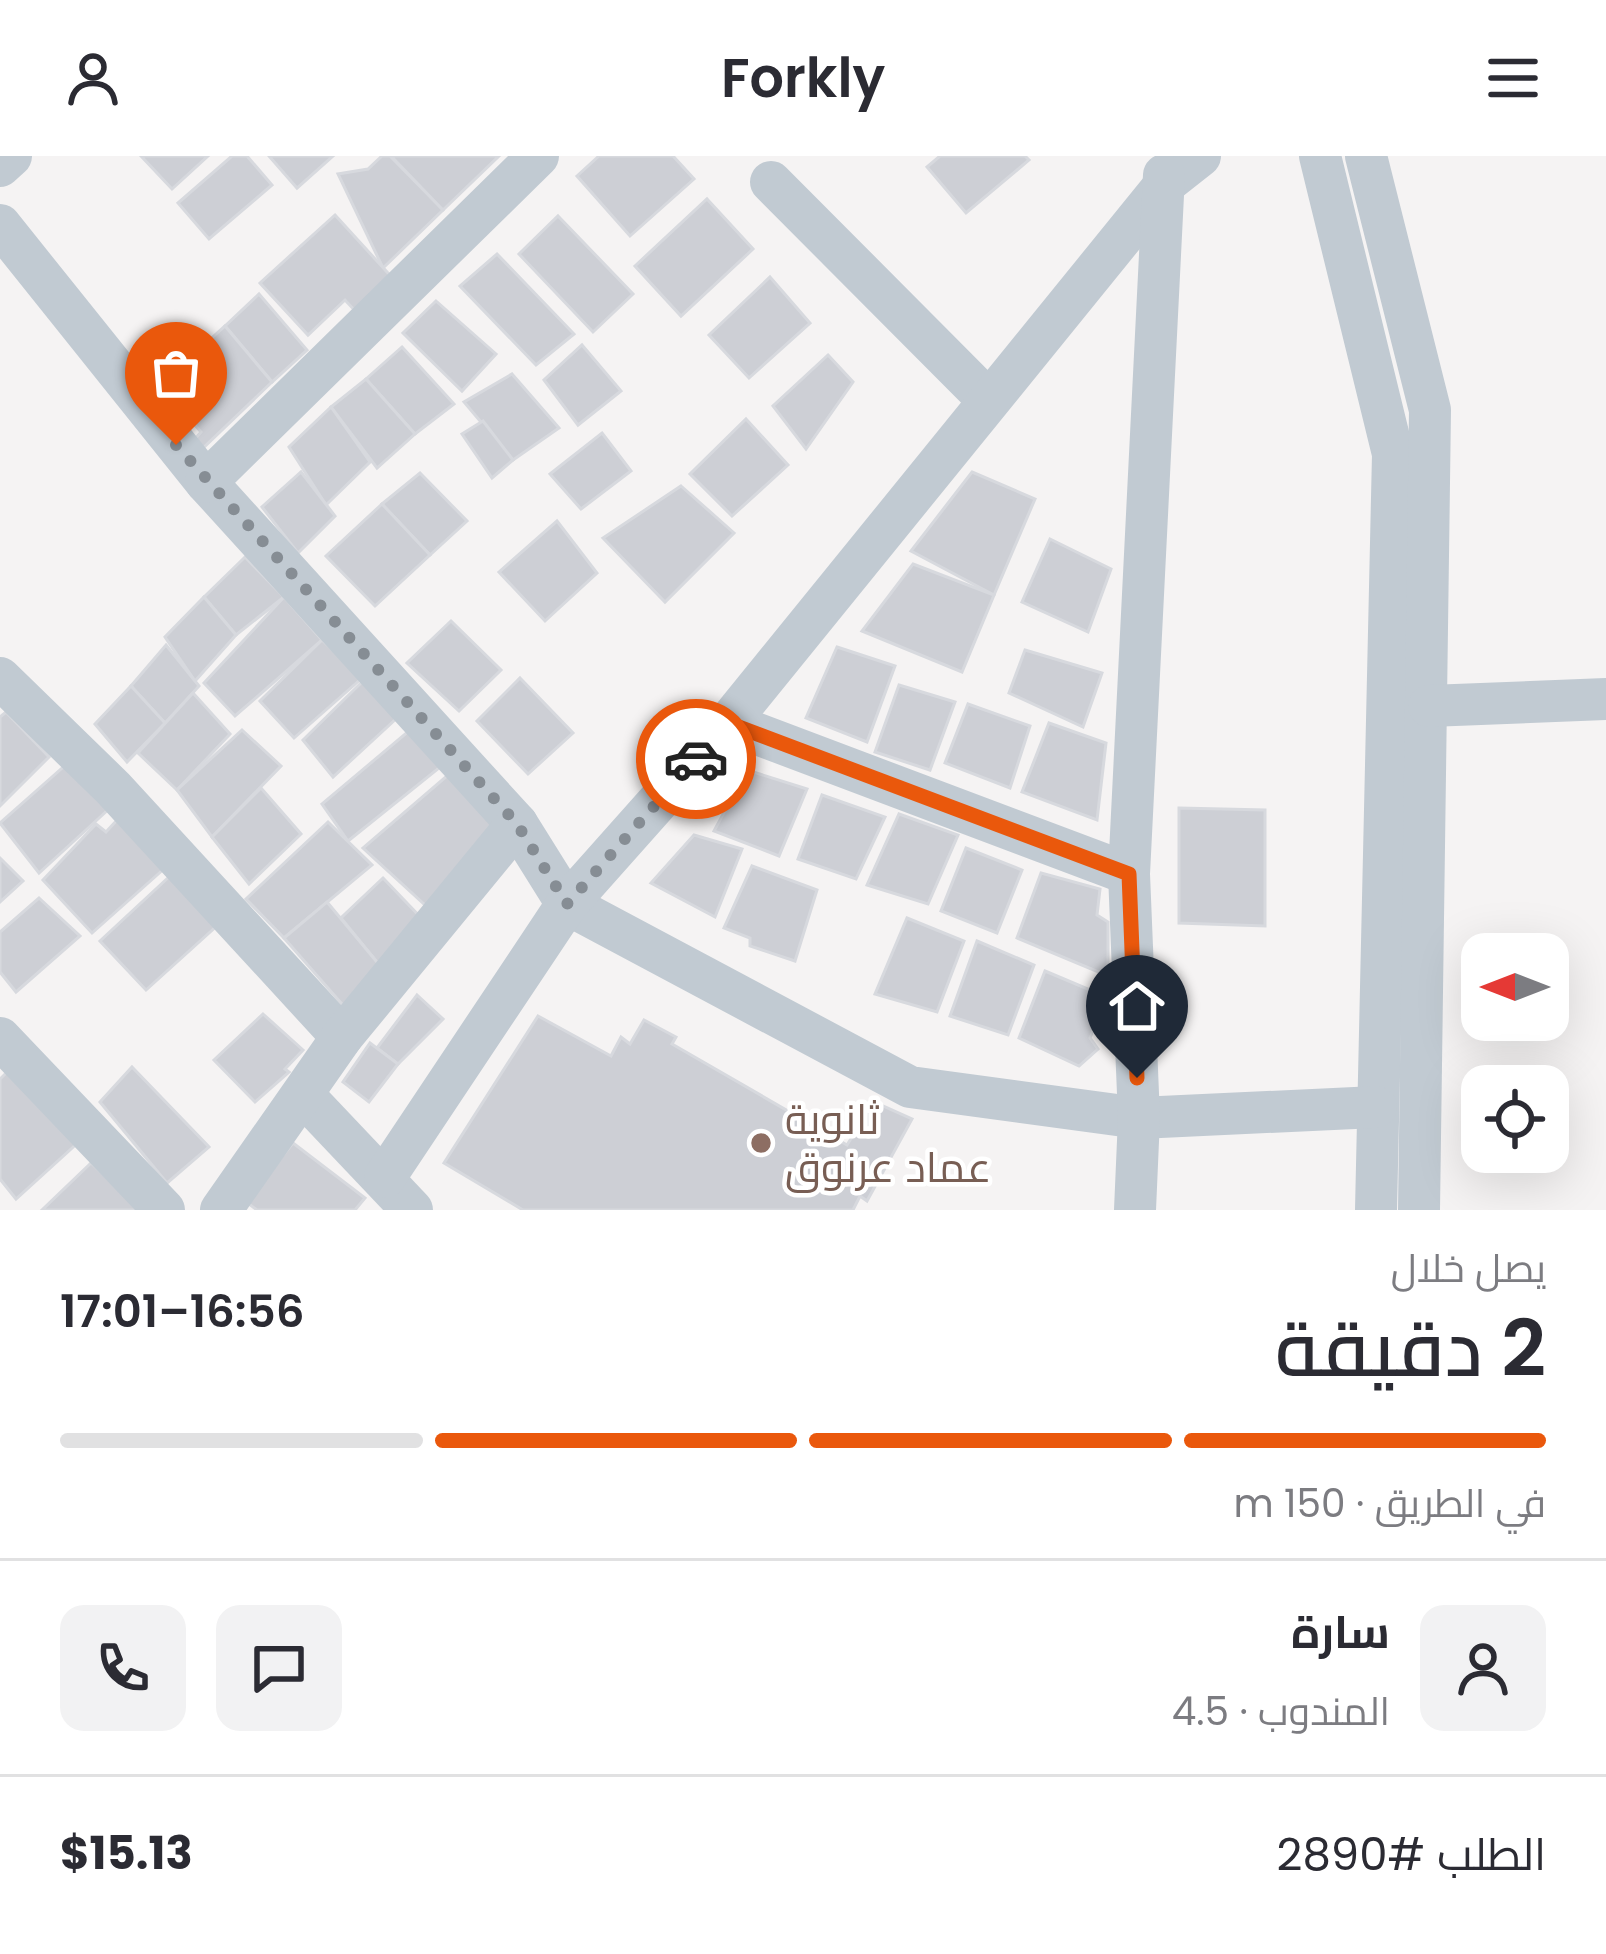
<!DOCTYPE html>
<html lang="ar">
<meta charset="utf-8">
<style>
:root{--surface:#fff;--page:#f2f2f3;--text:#2b2b33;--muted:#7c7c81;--line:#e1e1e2;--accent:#ea580c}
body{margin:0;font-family:Poppins,Cairo,sans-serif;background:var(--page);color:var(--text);direction:rtl;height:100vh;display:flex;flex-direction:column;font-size:45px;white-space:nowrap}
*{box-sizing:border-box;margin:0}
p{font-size:39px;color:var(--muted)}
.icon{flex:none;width:66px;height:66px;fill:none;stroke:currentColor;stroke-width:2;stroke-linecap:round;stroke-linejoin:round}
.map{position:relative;height:1054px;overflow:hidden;direction:ltr}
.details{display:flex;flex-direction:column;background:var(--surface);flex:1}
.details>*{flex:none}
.needle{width:78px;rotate:270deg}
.tools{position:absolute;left:1461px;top:777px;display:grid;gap:24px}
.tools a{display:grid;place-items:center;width:108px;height:108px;border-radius:24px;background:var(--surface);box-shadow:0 12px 48px #0002;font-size:60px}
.pin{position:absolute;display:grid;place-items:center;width:102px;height:102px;color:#fff;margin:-123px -51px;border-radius:50% 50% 50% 0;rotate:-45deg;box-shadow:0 0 12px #0007}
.pin .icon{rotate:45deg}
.courier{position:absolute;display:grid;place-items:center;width:120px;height:120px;margin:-60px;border:9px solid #ea580c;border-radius:50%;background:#fff;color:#222;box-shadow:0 3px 15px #0007}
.headline em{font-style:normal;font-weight:600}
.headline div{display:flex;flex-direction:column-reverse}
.headline{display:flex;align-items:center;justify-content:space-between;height:204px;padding:0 60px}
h1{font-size:78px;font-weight:600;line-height:90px}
.bar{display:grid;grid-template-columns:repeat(4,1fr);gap:18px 12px;align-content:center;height:144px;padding:0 60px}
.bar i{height:15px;border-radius:9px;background:var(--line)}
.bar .active{background:var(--accent)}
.bar p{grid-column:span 4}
.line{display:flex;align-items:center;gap:30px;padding:0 60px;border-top:3px solid var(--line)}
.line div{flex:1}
.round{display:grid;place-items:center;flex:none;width:126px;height:126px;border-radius:24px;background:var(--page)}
header{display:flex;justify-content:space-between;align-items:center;height:156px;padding:0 60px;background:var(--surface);font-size:54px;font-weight:600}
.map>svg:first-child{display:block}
.building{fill:#cdcfd5;stroke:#d7d9de;stroke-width:3}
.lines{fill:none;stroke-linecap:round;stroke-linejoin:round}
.minor{stroke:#c1cad2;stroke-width:42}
.done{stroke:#868d94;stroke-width:12;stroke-dasharray:0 21.6}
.route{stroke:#ea580c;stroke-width:15}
.education-dot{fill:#8d6e63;stroke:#fff;stroke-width:4.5}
.labels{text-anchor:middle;stroke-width:9;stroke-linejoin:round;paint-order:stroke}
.education-label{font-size:42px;fill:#785e54;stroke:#fff;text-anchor:start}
</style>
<header><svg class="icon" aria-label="menu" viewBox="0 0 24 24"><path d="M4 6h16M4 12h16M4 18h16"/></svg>Forkly<svg class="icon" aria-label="person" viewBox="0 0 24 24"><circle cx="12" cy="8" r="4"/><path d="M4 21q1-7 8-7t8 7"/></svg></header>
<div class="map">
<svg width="1606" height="1054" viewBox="0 0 1606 1054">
<rect width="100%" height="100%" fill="#f5f3f3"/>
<g class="building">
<polygon points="141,0 208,0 172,33"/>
<polygon points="232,0 247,0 272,29 209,83 178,47"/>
<polygon points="269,0 333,0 297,32"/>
<polygon points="382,0 390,0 443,54 383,112 338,18 368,13"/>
<polygon points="391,0 499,0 443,54"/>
<polygon points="599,0 673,0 694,23 630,80 577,20"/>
<polygon points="940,0 1025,0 1029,4 966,57 927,11"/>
<polygon points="707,43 753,93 681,160 635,110"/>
<polygon points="335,59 397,127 361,161 345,144 308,179 260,127"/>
<polygon points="558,60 633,138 593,176 519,98"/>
<polygon points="497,98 574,178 536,209 460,130"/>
<polygon points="770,121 810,167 749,222 709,179"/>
<polygon points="259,138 307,194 272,226 225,170"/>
<polygon points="436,145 496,198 462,235 403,177"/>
<polygon points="225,170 272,226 202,293 194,284 201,276 160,229"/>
<polygon points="582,189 621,235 578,269 544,224"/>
<polygon points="402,191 454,248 415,278 366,223"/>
<polygon points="828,199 853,226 806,293 773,250"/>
<polygon points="512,218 559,272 513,304 464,246"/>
<polygon points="366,223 415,278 377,312 331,251"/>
<polygon points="331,251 370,306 326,349 289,291"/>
<polygon points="746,263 788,309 732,360 690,318"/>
<polygon points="483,265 513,304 492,322 462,278"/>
<polygon points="602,277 631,315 581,353 550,318"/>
<polygon points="301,316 335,360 298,397 262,351"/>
<polygon points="972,316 1035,343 994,439 911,395"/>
<polygon points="420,317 467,365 430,399 382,348"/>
<polygon points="681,330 734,377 665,446 603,382"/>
<polygon points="382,348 430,399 375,450 326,400"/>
<polygon points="557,365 597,417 545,465 499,416"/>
<polygon points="1050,383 1111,413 1088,476 1022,446"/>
<polygon points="245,401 284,441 236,479 204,441"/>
<polygon points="913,408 994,439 962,516 862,475"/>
<polygon points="204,441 236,479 195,525 165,481"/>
<polygon points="284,441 322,484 235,560 204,527"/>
<polygon points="451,465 501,514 459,555 407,507"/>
<polygon points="322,484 362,522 294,582 260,545"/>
<polygon points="166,489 199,530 165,567 131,530"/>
<polygon points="837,491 895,510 867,586 806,562"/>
<polygon points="1025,494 1102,517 1083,571 1009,537"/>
<polygon points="520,522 573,577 528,618 477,565"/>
<polygon points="362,526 398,561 333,621 303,584"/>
<polygon points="899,529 955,546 930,614 875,596"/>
<polygon points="131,530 165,567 127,606 95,568"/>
<polygon points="193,537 230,578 177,634 138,597"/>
<polygon points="968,548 1030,570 1010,632 945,607"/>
<polygon points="6,556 49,601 0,650 0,561"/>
<polygon points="1049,567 1106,587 1097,664 1022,636"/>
<polygon points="242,574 281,610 212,681 177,634"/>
<polygon points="410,574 444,608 348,685 322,648"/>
<polygon points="69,606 110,652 39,717 0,667"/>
<polygon points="747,614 807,633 779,700 714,675"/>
<polygon points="448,619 503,670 436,759 363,692"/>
<polygon points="261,632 301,678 249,728 212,681"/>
<polygon points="822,639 885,661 856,723 798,703"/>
<polygon points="1179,652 1265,654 1265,770 1179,767"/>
<polygon points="899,658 958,679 928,748 867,729"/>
<polygon points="119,662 166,711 92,777 43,724 96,668 106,676"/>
<polygon points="328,666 372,709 284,782 246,743"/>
<polygon points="694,679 742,693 715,761 651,727"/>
<polygon points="966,692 1022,714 997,777 941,755"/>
<polygon points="0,702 23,725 0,746"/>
<polygon points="752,710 817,734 795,805 750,790 750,782 724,772"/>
<polygon points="1041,717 1100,733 1097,759 1108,766 1108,820 1017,782"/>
<polygon points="170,720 220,767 146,834 100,785"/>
<polygon points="383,722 424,765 386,817 341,762"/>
<polygon points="39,742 80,780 16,836 0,816 0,776"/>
<polygon points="327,746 386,817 349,856 284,782"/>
<polygon points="907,762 964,785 937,856 875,838"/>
<polygon points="977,785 1034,809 1008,879 950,860"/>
<polygon points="1045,815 1107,841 1090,882 1098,893 1079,910 1019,882"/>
<polygon points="417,839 443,863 398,908 377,892"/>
<polygon points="263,858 303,894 285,913 289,916 255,946 214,904"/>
<polygon points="538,860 611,900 621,881 630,888 644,864 676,881 672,888 847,989 874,946 912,963 867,1045 860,1040 853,1054 523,1054 444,1007"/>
<polygon points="370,887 398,908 369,946 343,926"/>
<polygon points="132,911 209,991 167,1027 100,946"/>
<polygon points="11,912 82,983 16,1043 0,1023 0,923"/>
<polygon points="293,987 365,1042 355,1054 257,1054 245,1045"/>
<polygon points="91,1007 141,1054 42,1054"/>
</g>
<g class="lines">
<g class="minor">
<polyline points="1320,0 1393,298 1376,1054"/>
<polyline points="1366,0 1430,254 1419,1054"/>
<polyline points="0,10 11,0"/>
<polyline points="771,26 988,244"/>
<polyline points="0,69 206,326 517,668 567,748 910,931 1139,962 1376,951"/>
<polyline points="206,326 538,0"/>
<polyline points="0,522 113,632 342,881"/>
<polyline points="1429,550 1606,543"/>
<polyline points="728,567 1129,718"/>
<polyline points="0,882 164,1054"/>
<polyline points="304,940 412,1054"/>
<polyline points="385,1021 567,748 728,567 1167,26 1200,0"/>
<polyline points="221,1054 342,881 517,668"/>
<polyline points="1135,1054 1139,962 1129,718 1164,19"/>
</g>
</g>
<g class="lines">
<polyline class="done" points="176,289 517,668 567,748 696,603"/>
<polyline class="route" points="696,603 728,567 1129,718 1137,922"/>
</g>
<circle class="education-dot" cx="761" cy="987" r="12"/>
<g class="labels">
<g class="education-label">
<text x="785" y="978">ثانوية<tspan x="785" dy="48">عماد عرنوق</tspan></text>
</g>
</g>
</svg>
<div class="tools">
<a><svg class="needle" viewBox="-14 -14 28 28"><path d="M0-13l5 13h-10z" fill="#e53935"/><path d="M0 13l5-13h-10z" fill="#7c7c81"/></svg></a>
<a><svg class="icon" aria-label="locate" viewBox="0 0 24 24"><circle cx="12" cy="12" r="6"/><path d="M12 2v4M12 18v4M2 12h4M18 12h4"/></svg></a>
</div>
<div class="pin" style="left:176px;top:289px;background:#ea580c"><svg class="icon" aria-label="bag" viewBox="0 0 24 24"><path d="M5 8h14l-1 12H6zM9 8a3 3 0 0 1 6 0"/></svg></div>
<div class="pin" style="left:1137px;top:922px;background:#1f2937"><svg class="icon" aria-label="home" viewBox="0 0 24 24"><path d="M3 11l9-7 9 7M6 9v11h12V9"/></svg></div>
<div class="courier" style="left:696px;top:603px"><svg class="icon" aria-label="car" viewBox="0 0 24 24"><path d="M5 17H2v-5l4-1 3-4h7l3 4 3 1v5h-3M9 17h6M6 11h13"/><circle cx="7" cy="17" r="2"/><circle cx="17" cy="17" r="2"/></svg></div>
</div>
<section class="details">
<div class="headline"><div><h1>2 دقيقة</h1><p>يصل خلال</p></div><em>16:56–17:01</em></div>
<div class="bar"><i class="active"></i><i class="active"></i><i class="active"></i><i></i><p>في الطريق · 150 m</p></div>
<div class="line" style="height:216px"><a class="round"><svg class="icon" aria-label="person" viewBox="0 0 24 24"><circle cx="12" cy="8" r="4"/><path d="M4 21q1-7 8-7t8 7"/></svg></a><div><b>سارة</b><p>المندوب · 4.5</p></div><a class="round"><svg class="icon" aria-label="chat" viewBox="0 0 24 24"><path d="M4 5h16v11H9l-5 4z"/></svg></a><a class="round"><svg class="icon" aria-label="phone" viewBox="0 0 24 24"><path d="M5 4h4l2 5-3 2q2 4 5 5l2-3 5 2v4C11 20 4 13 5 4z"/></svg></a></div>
<div class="line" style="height:156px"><div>الطلب #2890</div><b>$15.13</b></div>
</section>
